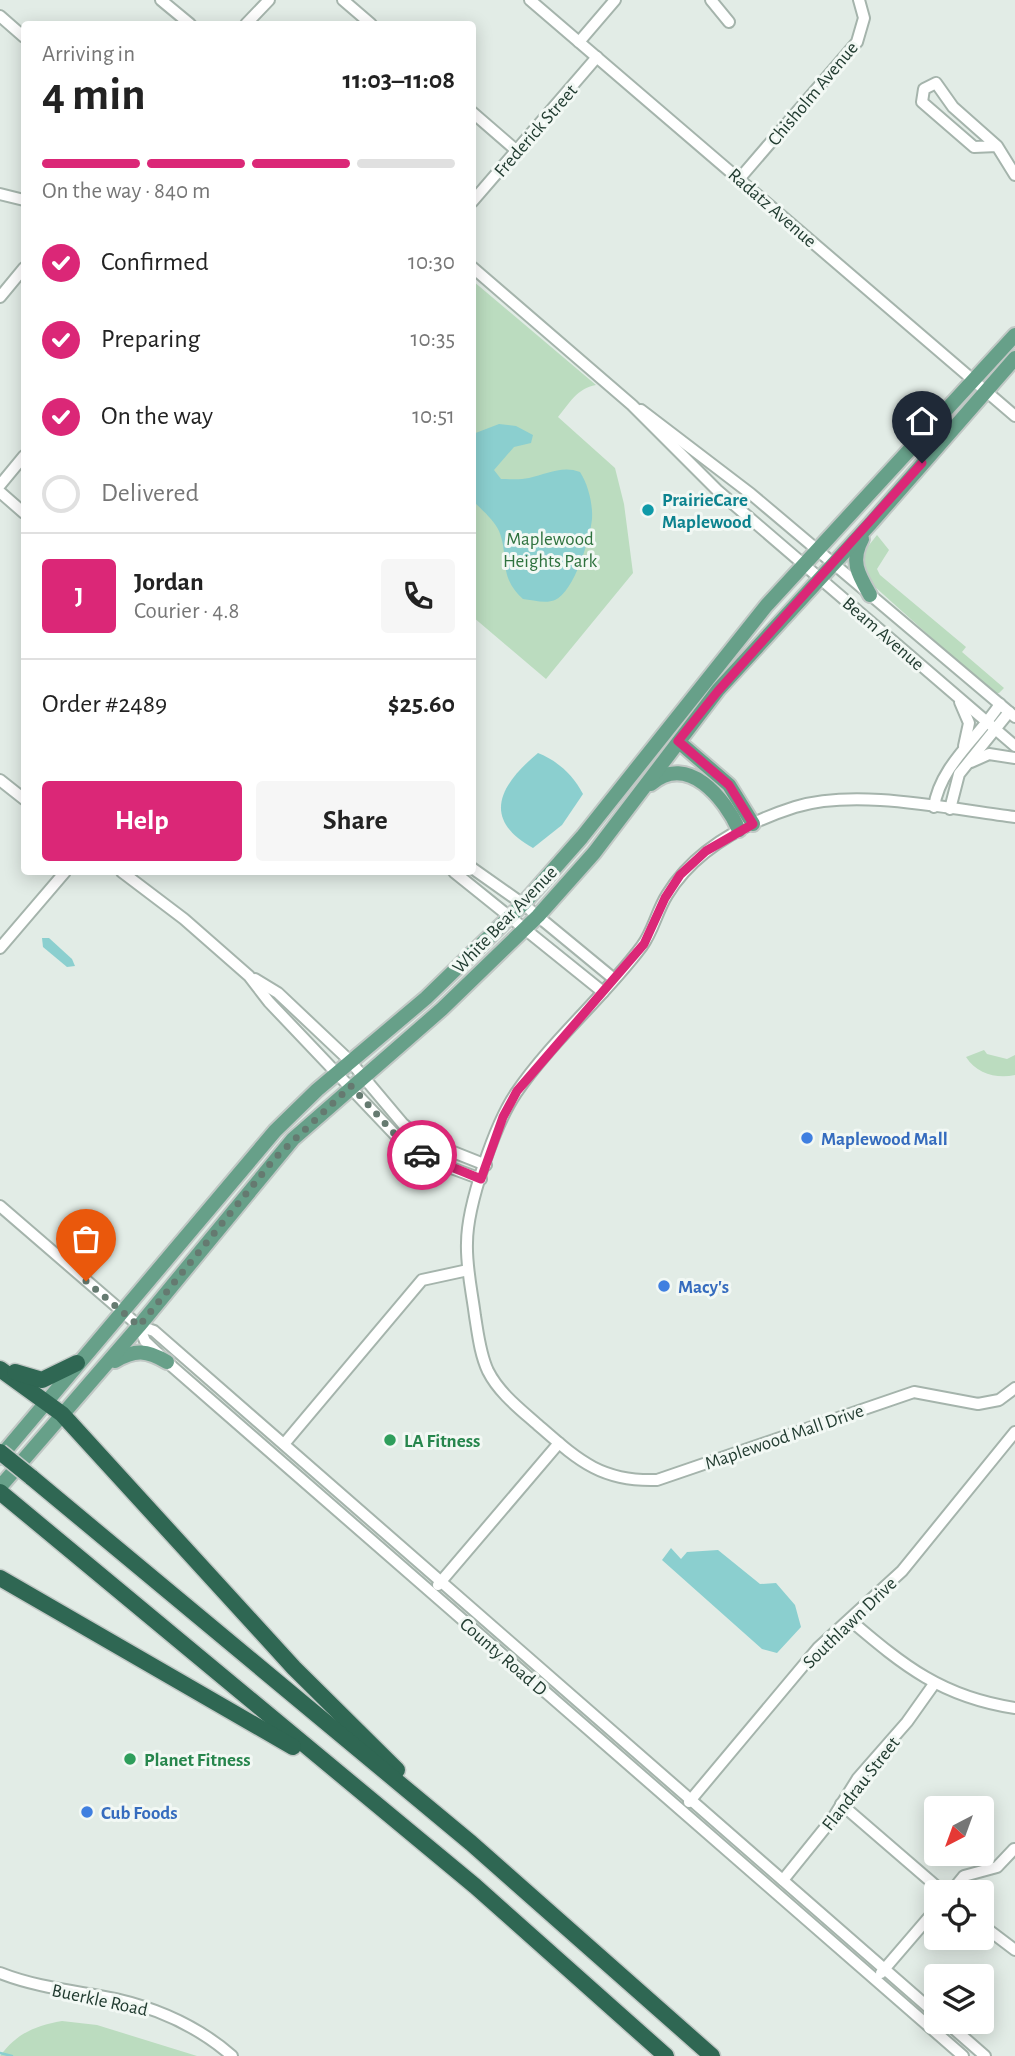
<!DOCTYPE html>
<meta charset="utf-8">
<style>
:root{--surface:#fff;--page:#f6f6f6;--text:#222;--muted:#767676;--line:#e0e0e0;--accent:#db2777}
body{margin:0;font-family:"Alegreya Sans",sans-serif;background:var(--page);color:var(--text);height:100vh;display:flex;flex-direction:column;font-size:26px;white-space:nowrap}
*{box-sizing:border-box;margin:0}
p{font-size:23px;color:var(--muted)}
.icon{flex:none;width:38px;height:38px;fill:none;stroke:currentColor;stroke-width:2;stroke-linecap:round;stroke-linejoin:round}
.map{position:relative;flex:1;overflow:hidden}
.details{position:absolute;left:21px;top:21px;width:455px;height:854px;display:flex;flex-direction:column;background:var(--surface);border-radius:7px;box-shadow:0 4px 18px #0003}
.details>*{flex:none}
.needle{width:46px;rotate:221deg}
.buttons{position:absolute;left:924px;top:1796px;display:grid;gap:14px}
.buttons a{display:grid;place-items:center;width:70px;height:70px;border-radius:7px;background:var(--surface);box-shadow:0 4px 18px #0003;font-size:35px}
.pin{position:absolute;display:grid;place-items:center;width:60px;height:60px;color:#fff;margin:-72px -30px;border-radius:50% 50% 50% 0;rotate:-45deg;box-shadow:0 0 7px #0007}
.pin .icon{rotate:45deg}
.courier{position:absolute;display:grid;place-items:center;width:70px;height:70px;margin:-35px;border:5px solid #db2777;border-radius:50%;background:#fff;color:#222;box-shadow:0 2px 9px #0007}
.headline em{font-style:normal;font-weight:700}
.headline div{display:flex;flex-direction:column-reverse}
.headline{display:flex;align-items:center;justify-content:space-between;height:119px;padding:0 21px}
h1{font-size:46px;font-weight:700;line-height:52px}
.bar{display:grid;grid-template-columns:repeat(4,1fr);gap:10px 7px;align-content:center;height:84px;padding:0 21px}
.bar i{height:9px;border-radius:5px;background:var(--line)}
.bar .current{background:var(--accent)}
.bar p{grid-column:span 4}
.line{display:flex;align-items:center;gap:18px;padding:0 21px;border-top:2px solid var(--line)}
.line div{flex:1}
.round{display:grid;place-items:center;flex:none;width:74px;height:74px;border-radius:7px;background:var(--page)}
ol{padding:0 21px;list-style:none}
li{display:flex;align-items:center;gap:21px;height:77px}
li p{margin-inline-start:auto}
li .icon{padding:7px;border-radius:50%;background:var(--accent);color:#fff;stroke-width:4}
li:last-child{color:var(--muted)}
li i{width:38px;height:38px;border:4px solid var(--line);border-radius:50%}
.action{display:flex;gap:14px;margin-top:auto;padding:14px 21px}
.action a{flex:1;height:80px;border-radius:7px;background:var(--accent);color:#fff;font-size:28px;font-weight:700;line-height:80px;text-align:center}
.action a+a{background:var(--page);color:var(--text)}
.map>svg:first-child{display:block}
.green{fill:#bbdcbf}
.water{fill:#8bcfcf}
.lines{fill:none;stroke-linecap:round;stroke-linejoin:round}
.stream{stroke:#8bcfcf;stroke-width:2.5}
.minor-casing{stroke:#a5b4ac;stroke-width:14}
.major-casing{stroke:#c1c8c5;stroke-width:18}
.highway-casing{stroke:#c1c8c5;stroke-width:19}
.minor{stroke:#fff;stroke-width:10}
.major{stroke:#67a089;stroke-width:14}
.highway{stroke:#2f6753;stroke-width:16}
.highway-bridge-casing{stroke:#c1c8c5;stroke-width:19;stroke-linecap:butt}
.highway-bridge{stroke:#2f6753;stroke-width:16}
.done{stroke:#657a70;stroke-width:7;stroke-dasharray:0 12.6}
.route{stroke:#db2777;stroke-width:9}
.culture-dot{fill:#0f9aa8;stroke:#f2f8f4;stroke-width:2.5}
.shop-dot{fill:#3f7fe0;stroke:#f2f8f4;stroke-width:2.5}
.leisure-dot{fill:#2e9e5b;stroke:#f2f8f4;stroke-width:2.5}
.labels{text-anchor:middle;stroke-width:6;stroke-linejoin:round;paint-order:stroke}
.street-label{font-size:19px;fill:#223c31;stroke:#f2f8f4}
.culture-label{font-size:19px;font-weight:bold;fill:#0d838f;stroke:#f2f8f4;text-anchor:start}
.park-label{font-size:19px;fill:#2e723e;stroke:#f2f8f4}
.shop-label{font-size:19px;font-weight:bold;fill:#366cbe;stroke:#f2f8f4;text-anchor:start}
.leisure-label{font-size:19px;font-weight:bold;fill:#27864d;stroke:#f2f8f4;text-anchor:start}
</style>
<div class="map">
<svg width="1015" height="2056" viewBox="0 0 1015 2056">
<rect width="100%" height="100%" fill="#e2ece6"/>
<g class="green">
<path d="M 473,281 L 596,385 C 577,388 569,404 558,417 L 615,468 L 624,504 L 633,573 L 546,679 L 473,617 Z"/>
<polygon points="877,535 889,550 877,569 880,575 966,647 962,652 1004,688 999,693 993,693 864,577 862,554"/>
<path d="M 984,1050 L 987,1054 L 1007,1059 L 1015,1055 L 1015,1075 C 997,1079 977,1074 966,1057 Z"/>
<path d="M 62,2021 L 97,2025 L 197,2056 L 0,2056 C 17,2033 35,2026 62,2021 Z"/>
</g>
<g class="water">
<path d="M 499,424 L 516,426 L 533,435 L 531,443 L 514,447 L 494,470 L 501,479 C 510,479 520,480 529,478 C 546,474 563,465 580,472 C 588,484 593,504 592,519 C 590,539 574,592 555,600 C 546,604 532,600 523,599 C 497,575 510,558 499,531 C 494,520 481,509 473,501 L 473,434 Z"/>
<path d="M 538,753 C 558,761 573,775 583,794 L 562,825 L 533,848 C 479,818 502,783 538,753 Z"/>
<polygon points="42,938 49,938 72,959 75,966 67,967 43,947"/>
<polygon points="671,1548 681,1559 687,1552 718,1550 760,1584 776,1583 795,1605 801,1627 777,1653 762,1649 662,1560"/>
</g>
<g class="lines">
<polyline class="stream" points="0,2053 12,2056"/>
<defs>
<g id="minor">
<polyline points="161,0 190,24"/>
<polyline points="343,0 371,24"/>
<polyline points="530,0 1015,416"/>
<polyline points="711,0 729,22"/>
<polyline points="0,16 24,37"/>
<polyline points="246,24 269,0"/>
<polyline points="579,42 615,0"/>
<polyline points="472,112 517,151"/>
<polyline points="997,146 974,147 922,102 924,89 936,83 953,107 997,146 1015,175"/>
<polyline points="740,178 857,42 864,18 859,0"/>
<polyline points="0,194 24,200"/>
<polyline points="472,202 597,57"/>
<polyline points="472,267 632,405 717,490 1015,746"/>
<polyline points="0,297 24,268"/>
<polyline points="641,410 751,494 1015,717"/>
<polyline points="0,485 24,456"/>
<polyline points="0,492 24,513"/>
<polyline points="960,702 969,723 964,746"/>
<polyline points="971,762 989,754 1015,758"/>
<polyline points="0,780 24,799"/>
<path d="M 934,807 C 940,766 978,738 1000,704"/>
<polyline points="950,809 959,774 1009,712"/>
<path d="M 1015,817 C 950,809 857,788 795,807 C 745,823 695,849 667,895 C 657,911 653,931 642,946 C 604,997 552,1040 516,1093 C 495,1124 467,1205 467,1243 C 466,1267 472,1292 475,1316 C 478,1334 480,1354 488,1371 C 499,1393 520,1409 538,1425 C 578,1460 601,1482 657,1480 L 914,1392 L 978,1404 L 999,1400 L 1015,1388"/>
<polyline points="472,868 523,904 614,979"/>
<polyline points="122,872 184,919 249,976 269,1002 402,1142 446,1166 481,1179"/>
<polyline points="454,872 603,992"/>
<polyline points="0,948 65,872"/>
<polyline points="255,979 278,993 350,1061 403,1124 423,1140 486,1165"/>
<polyline points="0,1206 139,1326 154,1331 936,2014"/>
<polyline points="139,1326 145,1341 167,1362 963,2056"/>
<polyline points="284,1444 422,1280 468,1270"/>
<polyline points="438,1585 559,1443"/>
<path d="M 850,1620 C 904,1666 942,1697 1015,1708"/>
<polyline points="689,1802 818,1648 902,1571 1015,1432"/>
<polyline points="841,1804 943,1892"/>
<polyline points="783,1880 833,1818 858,1778 907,1722 934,1684"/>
<polyline points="951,1892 964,1876 997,1867 1014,1849"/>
<polyline points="982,1925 1015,1950"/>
<path d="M 0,1973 C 38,1988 77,1991 116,1999 C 159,2009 199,2027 232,2056"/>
<polyline points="881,1973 936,1909"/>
<polyline points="945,2021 985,2056"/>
</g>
<g id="major">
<path d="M 862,539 C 850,561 858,574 870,595"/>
<polyline points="679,742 729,785 753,824"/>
<path d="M 651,784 C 688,752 725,799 739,830"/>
<path d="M 115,1361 C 135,1349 147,1350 167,1362"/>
<polyline points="0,1457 275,1131 317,1090 426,998 523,904 582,837 766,606 1015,335"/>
<polyline points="0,1487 139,1326 293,1139 442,1009 538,916 594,853 718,690 871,523 1015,358"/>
</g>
<g id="highway">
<polyline points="0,1369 62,1414 294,1668 397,1770"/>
<polyline points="15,1372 42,1380 77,1363"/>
<polyline points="31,1477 471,1843 712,2056"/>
<polyline points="0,1492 475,1886 666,2056"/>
<polyline points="0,1578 293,1747"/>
</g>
</defs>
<use href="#minor" class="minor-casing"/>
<use href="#major" class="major-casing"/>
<use href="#highway" class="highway-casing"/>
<use href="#minor" class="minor"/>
<use href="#major" class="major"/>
<use href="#highway" class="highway"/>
<defs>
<polyline id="highway-bridge" points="0,1452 31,1477"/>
</defs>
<use href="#highway-bridge" class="highway-bridge-casing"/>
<use href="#highway-bridge" class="highway-bridge"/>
</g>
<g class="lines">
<polyline class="done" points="86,1281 139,1326 275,1158 351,1086 402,1142 422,1155"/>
<polyline class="route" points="422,1155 481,1179 503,1117 517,1091 644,944 665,898 680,875 706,851 753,824 729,785 678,741 718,691 922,463"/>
</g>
<circle class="culture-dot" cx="648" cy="510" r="7"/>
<g class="shop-dot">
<circle cx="807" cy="1138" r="7"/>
<circle cx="664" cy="1286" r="7"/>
<circle cx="87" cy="1812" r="7"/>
</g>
<g class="leisure-dot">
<circle cx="390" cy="1440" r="7"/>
<circle cx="130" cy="1759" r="7"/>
</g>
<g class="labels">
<g class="street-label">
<text transform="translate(812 93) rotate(-50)" y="7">Chisholm Avenue</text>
<text transform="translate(535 130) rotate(-49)" y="7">Frederick Street</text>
<text transform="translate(773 207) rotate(41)" y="7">Radatz Avenue</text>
<text transform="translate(884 633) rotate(41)" y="7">Beam Avenue</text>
<text transform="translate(504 919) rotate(-46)" y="7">White Bear Avenue</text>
<text transform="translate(784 1436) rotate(-19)" y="7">Maplewood Mall Drive</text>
<text transform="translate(849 1622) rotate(-44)" y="7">Southlawn Drive</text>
<text transform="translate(504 1656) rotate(41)" y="7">County Road D</text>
<text transform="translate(860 1783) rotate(-52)" y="7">Flandrau Street</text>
<text transform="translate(100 1999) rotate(12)" y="7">Buerkle Road</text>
</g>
<g class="culture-label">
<text x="662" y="506">PrairieCare<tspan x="662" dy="22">Maplewood</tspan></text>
</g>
<g class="park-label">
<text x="550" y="545">Maplewood<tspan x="550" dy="22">Heights Park</tspan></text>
</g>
<g class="shop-label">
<text x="821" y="1145">Maplewood Mall</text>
<text x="678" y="1293">Macy's</text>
<text x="101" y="1819">Cub Foods</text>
</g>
<g class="leisure-label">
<text x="404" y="1447">LA Fitness</text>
<text x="144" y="1766">Planet Fitness</text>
</g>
</g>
</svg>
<div class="buttons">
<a><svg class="needle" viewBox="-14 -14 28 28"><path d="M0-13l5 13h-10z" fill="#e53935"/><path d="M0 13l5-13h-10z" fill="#767676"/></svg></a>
<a><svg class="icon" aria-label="locate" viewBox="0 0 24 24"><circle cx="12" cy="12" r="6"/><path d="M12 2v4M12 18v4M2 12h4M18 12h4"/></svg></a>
<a><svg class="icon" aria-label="layers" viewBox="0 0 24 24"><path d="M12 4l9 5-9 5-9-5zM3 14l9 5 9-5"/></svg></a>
</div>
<div class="pin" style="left:86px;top:1281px;background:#ea580c"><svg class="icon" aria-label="bag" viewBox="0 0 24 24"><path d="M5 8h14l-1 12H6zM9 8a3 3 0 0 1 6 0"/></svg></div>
<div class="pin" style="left:922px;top:463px;background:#1f2937"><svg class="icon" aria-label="home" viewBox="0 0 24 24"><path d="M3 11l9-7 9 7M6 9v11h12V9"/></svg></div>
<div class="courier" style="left:422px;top:1155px"><svg class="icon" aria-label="car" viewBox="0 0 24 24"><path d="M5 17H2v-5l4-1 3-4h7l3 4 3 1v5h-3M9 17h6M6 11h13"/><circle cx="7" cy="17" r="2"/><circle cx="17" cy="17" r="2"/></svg></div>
<section class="details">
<div class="headline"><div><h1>4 min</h1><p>Arriving in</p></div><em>11:03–11:08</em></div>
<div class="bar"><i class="current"></i><i class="current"></i><i class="current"></i><i></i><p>On the way · 840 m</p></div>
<ol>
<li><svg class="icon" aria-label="check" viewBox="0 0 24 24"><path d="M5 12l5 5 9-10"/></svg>Confirmed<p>10:30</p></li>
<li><svg class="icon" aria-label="check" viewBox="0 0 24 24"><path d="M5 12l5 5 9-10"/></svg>Preparing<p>10:35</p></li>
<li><svg class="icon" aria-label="check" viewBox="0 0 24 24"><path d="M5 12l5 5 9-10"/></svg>On the way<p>10:51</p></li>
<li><i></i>Delivered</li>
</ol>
<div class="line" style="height:126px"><b class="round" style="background:var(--accent);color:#fff">J</b><div><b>Jordan</b><p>Courier · 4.8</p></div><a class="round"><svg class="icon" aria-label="phone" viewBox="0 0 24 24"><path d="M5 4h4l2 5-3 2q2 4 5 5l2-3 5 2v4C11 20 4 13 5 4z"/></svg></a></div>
<div class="line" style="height:91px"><div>Order #2489</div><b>$25.60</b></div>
<div class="action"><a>Help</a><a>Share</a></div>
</section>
</div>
